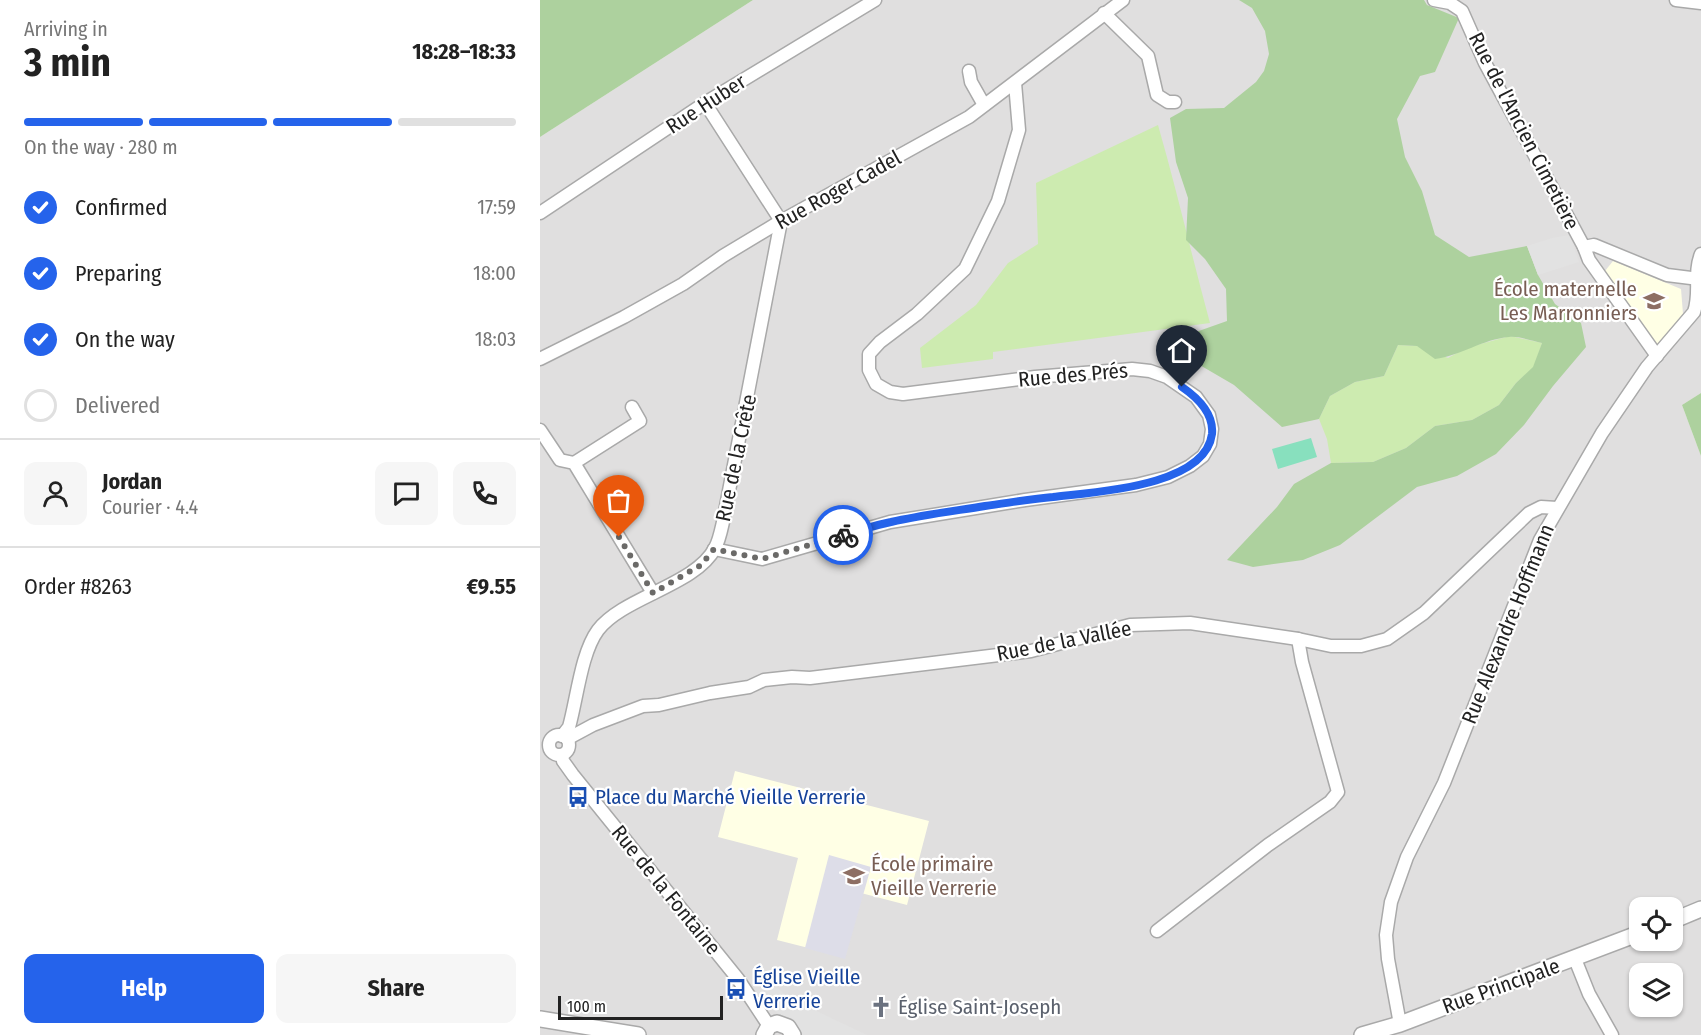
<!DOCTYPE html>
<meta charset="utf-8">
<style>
:root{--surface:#fff;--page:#f6f6f6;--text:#222;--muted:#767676;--line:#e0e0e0;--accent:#2563eb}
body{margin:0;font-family:"Fira Sans Condensed",sans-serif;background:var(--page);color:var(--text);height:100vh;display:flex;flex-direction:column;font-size:22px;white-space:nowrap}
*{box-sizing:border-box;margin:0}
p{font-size:20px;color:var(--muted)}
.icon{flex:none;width:33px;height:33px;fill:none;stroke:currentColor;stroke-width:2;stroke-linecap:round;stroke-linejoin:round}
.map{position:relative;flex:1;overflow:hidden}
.details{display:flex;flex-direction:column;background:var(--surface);width:540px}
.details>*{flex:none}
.buttons{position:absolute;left:1089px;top:897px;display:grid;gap:12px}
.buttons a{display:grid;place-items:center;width:54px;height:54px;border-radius:12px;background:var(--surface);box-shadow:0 2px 4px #0004;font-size:30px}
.scale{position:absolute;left:18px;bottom:15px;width:165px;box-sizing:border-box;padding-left:6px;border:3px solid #222;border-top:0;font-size:16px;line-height:21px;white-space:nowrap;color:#222;-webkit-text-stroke:4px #fff;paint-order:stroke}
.pin{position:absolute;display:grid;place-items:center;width:51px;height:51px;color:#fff;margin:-62px -26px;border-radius:50% 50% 50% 0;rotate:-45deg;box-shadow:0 0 6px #0007}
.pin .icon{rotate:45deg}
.courier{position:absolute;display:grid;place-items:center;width:60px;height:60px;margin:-30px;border:4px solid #2563eb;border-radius:50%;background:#fff;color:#222;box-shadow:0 2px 8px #0007}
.head em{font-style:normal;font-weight:700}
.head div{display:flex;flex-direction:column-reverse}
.head{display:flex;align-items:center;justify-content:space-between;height:102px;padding:0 24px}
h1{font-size:39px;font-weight:700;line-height:45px}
.bar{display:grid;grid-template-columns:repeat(4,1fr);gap:9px 6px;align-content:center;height:72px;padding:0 24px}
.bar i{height:8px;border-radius:4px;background:var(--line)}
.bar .on{background:var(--accent)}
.bar p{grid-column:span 4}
.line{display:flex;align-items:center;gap:15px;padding:0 24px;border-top:2px solid var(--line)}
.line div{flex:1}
.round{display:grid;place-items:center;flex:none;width:63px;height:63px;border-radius:12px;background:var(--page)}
ol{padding:0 24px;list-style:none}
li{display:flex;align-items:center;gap:18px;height:66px}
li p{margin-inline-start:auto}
li .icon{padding:6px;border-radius:50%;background:var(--accent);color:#fff;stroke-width:4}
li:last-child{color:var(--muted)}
li i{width:33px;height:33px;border:3px solid var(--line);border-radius:50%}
.action{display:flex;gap:12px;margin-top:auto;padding:12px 24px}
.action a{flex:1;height:69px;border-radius:12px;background:var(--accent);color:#fff;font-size:24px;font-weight:700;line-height:69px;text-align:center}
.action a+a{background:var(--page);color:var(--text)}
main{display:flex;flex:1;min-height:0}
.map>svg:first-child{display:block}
.residential{fill:#e0dfdf;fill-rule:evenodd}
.education{fill:#ffffe5}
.grass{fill:#cdebb0}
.forest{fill:#add19e}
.pitch{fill:#88e0be}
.parking{fill:#e2e2e2}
.plaza{fill:#dddde8}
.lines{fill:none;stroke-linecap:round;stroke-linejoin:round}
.minor-casing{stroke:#a9a9a9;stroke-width:15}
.tertiary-casing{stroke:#a9a9a9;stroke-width:18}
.minor{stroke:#fff;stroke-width:12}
.tertiary{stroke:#fff;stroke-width:15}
.done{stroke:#6b6a68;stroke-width:6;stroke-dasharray:0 10.8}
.route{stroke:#2563eb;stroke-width:8}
.labels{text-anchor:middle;stroke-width:4.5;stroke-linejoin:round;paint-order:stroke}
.street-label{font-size:21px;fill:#222;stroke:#fff}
.education-label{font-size:21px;fill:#785e54;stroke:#fff;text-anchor:end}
.transit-label{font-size:21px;fill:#164399;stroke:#fff;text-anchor:start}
.worship-label{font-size:21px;fill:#5b616d;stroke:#fff;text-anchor:start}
</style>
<main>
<section class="details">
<div class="head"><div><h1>3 min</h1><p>Arriving in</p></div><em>18:28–18:33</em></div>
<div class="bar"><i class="on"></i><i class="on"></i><i class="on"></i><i></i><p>On the way · 280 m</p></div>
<ol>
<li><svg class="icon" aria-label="check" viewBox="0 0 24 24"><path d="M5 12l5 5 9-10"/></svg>Confirmed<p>17:59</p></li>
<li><svg class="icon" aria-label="check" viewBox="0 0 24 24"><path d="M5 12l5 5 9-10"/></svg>Preparing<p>18:00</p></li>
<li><svg class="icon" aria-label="check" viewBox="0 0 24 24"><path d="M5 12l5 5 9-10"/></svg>On the way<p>18:03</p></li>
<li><i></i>Delivered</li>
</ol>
<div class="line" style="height:108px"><a class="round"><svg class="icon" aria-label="person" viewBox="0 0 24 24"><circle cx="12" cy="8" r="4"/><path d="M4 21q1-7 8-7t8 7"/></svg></a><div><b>Jordan</b><p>Courier · 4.4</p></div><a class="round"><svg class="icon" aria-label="chat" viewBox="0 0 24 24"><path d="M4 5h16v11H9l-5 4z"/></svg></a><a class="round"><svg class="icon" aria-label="phone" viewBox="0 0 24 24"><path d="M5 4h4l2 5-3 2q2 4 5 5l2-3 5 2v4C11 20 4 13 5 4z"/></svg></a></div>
<div class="line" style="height:78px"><div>Order #8263</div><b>€9.55</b></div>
<div class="action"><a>Help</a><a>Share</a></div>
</section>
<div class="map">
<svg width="1161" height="1035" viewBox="0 0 1161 1035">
<rect width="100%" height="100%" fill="#f2efe9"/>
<path class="residential" d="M 213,0 L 1161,0 L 1161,393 L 1142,405 L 1161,456 L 1161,1035 L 0,1035 L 0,137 ZM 1100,908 L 1132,908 L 1132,940 L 1100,940 ZM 1100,974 L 1132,974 L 1132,1006 L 1100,1006 Z"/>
<g class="education">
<polygon points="1073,261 1141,289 1143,314 1117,347 1065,271"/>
<polygon points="195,771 389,821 367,905 321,893 304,957 237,940 258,858 178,837"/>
</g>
<g class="grass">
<path d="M 618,125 C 637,191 652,257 670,323 L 453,352 L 453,359 L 382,368 L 380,348 L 436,305 L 468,263 L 498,244 L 496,183 Z"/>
<polygon points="970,336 1002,343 994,367 976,383 959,405 932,420 895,426 866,448 833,462 791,463 787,439 779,419 790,396 815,382 844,376 858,345 877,346 908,358 926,348"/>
</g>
<g class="forest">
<polygon points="0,0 213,0 0,137"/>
<path d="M 699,0 L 884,0 L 887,5 L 919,18 L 895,72 L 880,76 L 857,119 L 865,157 L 882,191 L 895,235 L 929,257 L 987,246 L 998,275 L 1015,304 L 1041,323 L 1046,347 L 1013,386 L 984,425 L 956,454 L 917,476 L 877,487 L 800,545 L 763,560 L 713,567 L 687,560 L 737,507 L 754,484 L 791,463 L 833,462 L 866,448 L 895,426 L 932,420 L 959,405 L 976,383 L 993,367 L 1002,343 C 992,341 979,336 969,337 C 943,339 920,356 895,359 L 877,346 L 858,345 L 844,376 L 815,382 L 790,396 L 779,419 L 742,427 L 694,385 L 646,357 L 639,338 L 687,321 L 686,289 L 665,259 L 646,240 L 648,198 L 636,162 L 630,118 L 646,109 L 684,108 L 716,82 L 724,71 L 729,54 L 725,31 L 712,8 Z"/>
<polygon points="1161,393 1161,456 1142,405"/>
</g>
<polygon class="pitch" points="771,438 777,457 738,469 732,449"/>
<g class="parking">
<polygon points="1030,235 1039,262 998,275 987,246 1012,238"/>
<polygon points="224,984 239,989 249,998 327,1035 258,1035 251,1022 233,1010 217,992"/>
</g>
<polygon class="plaza" points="289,855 331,867 305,959 265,948"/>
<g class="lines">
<defs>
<g id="minor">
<polyline points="894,0 910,3 922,11 945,63 1044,247 1049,260 1117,356"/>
<polyline points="1136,0 1161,3"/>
<polyline points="564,13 608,56 617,95 628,102 635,102"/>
<polyline points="429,71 431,82 444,105"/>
<polyline points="165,103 241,221"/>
<polyline points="0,213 165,103 335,0"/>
<polyline points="1044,247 1054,245 1127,275 1159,279"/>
<polyline points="0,359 84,317 143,284 183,256 241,221 429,117 583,0"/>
<polyline points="0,430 20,460 34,463 113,593"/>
<polyline points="34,463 100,421 92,407"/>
<polyline points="174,549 222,559 350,522 485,500 596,485 628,477 650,466 663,456 670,444 672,429 669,415 656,397 627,377 610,371 592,369 495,377 363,394 350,392 336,384 329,370 329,354 340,342 377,314 425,269 458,201 479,130 475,83"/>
<circle cx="19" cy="745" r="10"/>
<path d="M 22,736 L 29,727 C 37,699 41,653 58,630 C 83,597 156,585 175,548 C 179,541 181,531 183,522 L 241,221"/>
<polyline points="27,739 53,725 103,706 119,705 170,693 209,687 224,680 252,677 270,678 491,651 590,625 650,623 758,639 791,646 821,646 847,639 884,613 989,513 1001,507 1017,508"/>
<polyline points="22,755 23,761 33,775 198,979 229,1026"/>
<polyline points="617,931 728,845 790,802 798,792 762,662 758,639"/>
<polyline points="1035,959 1049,994 1072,1035"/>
<path d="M 860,1024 L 848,959 L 846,935 L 851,902 L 867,857 L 904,783 L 1000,540 L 1062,433 L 1107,367 L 1154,312 C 1161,292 1153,274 1161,254"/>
</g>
<g id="tertiary">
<polyline points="1132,921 1161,909"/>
<polyline points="0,1019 98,1035"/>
<polyline points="224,1035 229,1026 237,1023 248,1027 253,1035"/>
<polyline points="822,1035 860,1024 1100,933"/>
</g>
</defs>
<use href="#minor" class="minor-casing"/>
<use href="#tertiary" class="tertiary-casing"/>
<use href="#minor" class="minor"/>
<use href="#tertiary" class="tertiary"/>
</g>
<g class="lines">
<polyline class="done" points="79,537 113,593 161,565 174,549 222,559 303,535"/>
<path class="route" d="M 303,535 C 319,531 335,525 351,522 C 382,515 414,511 445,506 C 468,503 490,499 513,497 C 554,492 665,487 672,434 C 674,413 658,398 642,387"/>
</g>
<defs>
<symbol id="school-bare" viewBox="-9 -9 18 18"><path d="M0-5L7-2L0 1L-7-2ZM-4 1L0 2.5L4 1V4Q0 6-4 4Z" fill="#8d6e63" stroke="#fff" stroke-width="2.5" paint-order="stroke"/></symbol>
<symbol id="bus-bare" viewBox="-9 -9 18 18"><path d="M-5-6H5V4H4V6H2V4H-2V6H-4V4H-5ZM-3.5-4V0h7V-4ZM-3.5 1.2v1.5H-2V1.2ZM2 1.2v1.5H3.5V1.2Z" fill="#1a4fb4" stroke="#fff" stroke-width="2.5" paint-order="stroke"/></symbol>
<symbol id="church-bare" viewBox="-9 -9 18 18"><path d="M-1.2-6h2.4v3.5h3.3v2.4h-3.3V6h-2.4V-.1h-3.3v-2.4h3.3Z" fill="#6b7280" stroke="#fff" stroke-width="2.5" paint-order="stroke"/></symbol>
</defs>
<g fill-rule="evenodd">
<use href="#school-bare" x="1099" y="286" width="30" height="30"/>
<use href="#bus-bare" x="23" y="782" width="30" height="30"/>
<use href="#school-bare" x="299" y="861" width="30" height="30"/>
<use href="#bus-bare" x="181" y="974" width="30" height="30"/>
<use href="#church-bare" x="326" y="992" width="30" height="30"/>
</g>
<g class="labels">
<g class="street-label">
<text transform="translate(166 104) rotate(-33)" y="7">Rue Huber</text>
<text transform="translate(984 131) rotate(63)" y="7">Rue de l'Ancien Cimetière</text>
<text transform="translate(298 190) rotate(-29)" y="7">Rue Roger Cadel</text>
<text transform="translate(533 375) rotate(-5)" y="7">Rue des Prés</text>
<text transform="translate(196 458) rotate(-78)" y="7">Rue de la Crête</text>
<text transform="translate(968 624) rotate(-68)" y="7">Rue Alexandre Hoffmann</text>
<text transform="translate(524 641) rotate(-11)" y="7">Rue de la Vallée</text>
<text transform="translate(126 890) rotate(51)" y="7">Rue de la Fontaine</text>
<text transform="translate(961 986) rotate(-20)" y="7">Rue Principale</text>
</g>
<g class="education-label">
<text x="1097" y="296">École maternelle<tspan x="1097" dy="24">Les Marronniers</tspan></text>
<text x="331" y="871" text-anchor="start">École primaire<tspan x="331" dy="24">Vieille Verrerie</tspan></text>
</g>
<g class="transit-label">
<text x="55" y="804">Place du Marché Vieille Verrerie</text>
<text x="213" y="984">Église Vieille<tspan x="213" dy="24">Verrerie</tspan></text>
</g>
<g class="worship-label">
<text x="358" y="1014">Église Saint-Joseph</text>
</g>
</g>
</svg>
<div class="buttons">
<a><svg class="icon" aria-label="locate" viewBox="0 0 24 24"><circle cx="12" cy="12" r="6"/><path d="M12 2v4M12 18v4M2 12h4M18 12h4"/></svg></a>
<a><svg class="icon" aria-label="layers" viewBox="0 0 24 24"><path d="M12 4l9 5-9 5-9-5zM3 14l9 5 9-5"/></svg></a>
</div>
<div class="scale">100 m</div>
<div class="pin" style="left:79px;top:537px;background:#ea580c"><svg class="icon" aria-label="bag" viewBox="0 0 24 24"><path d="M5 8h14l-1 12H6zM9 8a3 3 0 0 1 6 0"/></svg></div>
<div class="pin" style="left:642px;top:387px;background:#1f2937"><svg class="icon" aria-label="home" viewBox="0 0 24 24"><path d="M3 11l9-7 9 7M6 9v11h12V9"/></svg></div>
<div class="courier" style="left:303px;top:535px"><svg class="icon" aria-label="bike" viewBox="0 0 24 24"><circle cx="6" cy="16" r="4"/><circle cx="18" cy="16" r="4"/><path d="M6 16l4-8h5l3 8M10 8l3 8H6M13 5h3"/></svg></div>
</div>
</main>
